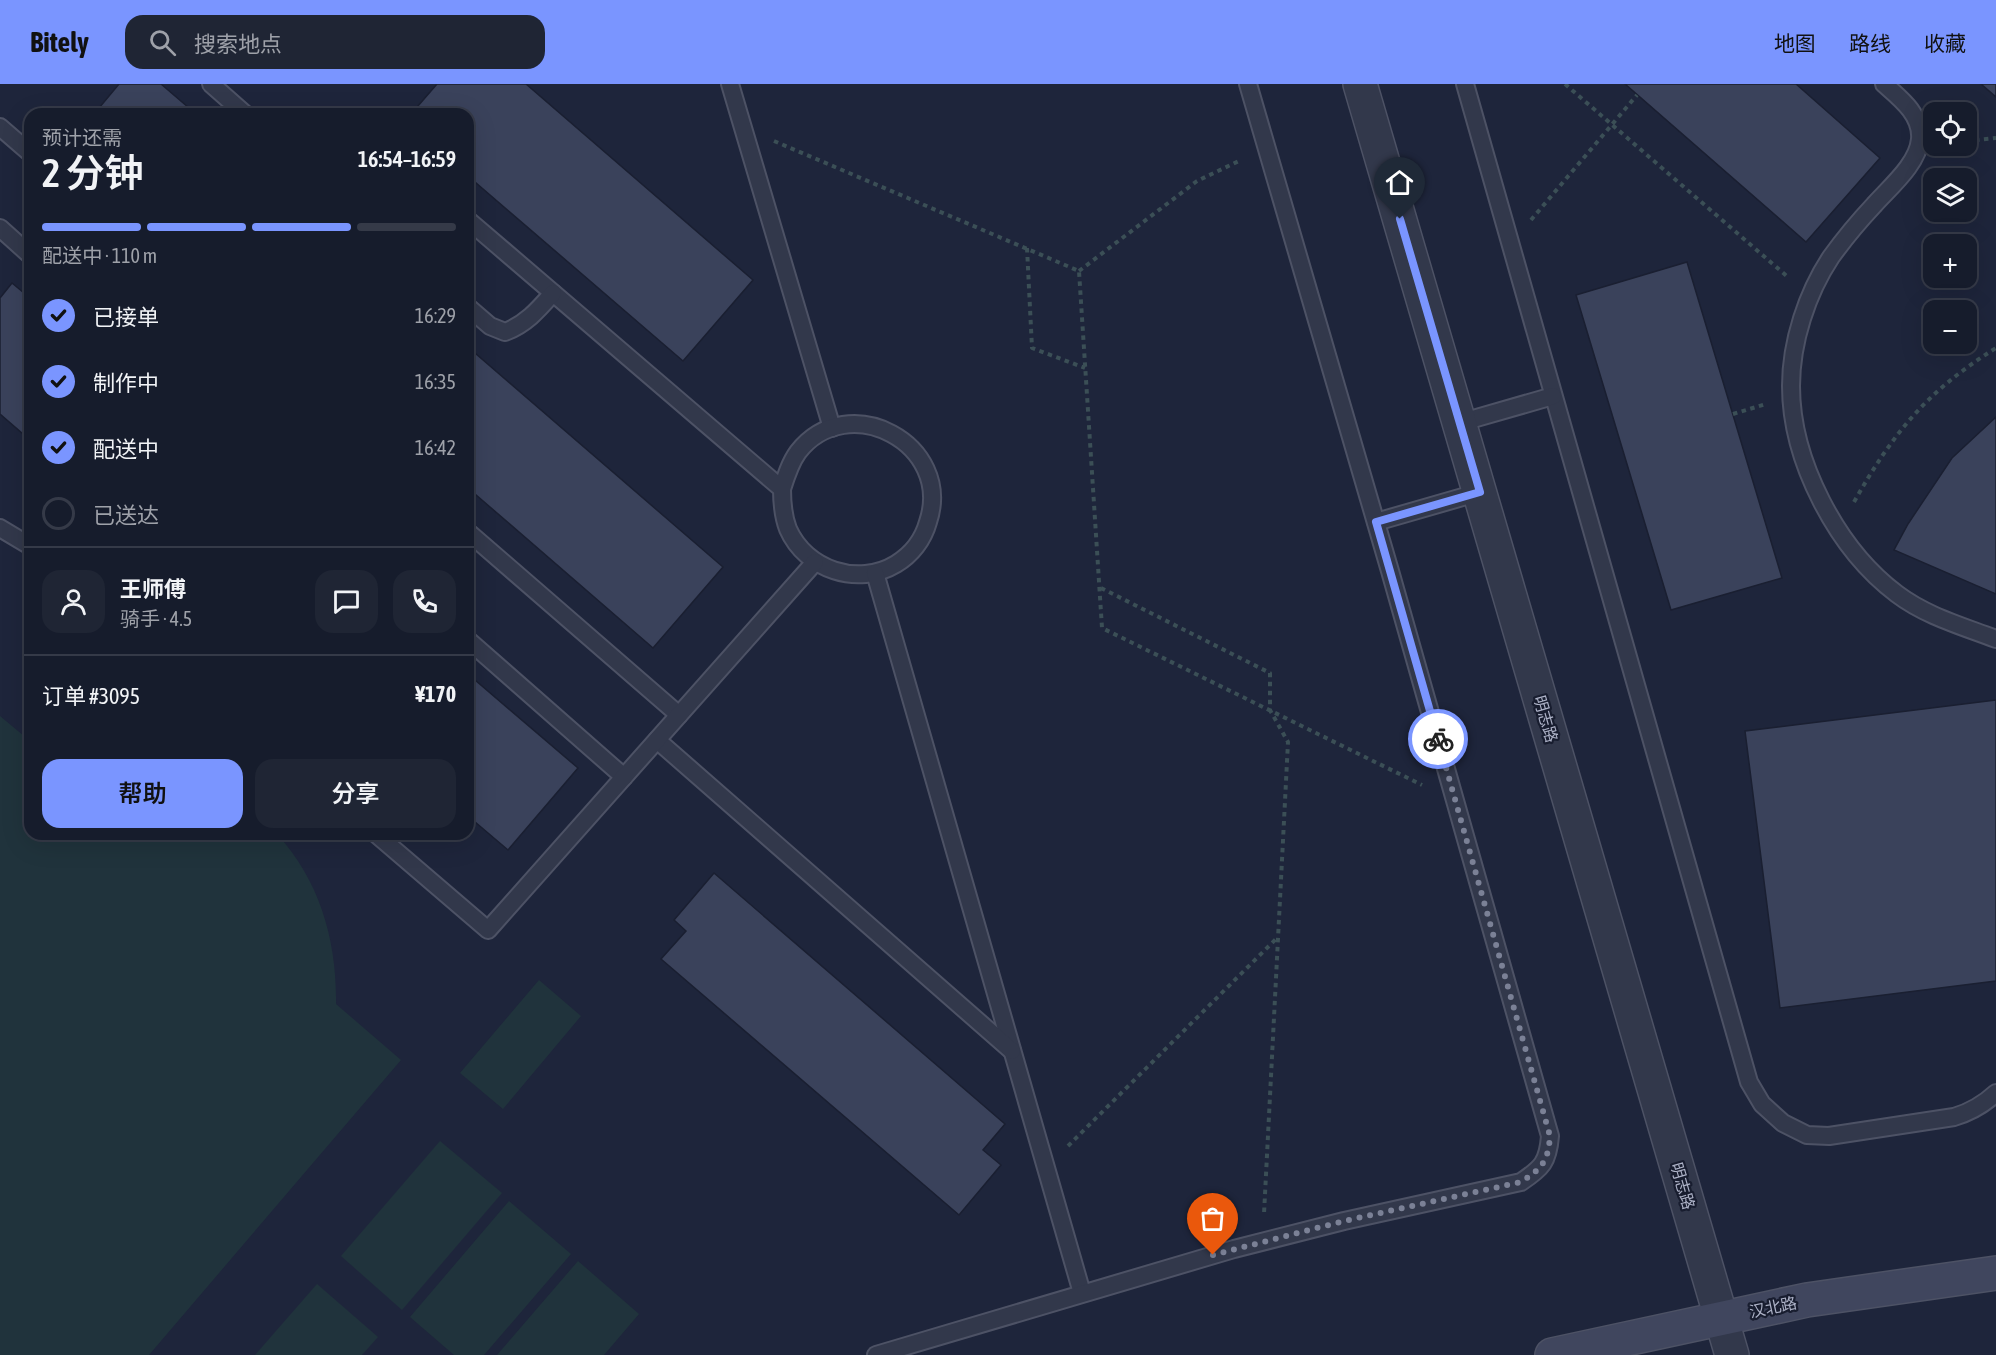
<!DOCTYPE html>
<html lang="zh">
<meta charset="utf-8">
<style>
:root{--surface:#161c2c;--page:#1f2534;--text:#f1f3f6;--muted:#9ea1a9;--line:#353a48;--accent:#7a95ff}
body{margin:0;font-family:"Asap Condensed","Noto Sans SC",sans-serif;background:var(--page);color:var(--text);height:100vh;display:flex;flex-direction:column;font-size:22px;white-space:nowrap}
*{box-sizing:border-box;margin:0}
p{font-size:20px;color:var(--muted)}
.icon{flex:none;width:33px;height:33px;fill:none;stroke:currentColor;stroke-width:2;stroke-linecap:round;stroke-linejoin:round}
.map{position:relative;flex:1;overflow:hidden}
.panel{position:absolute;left:24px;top:24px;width:450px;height:732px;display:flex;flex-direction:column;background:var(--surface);border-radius:18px;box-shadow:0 6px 24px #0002,0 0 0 2px var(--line)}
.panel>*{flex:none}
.tools{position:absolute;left:1923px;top:18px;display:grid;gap:12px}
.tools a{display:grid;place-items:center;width:54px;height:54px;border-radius:12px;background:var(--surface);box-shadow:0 6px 24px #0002,0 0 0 2px var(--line);font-size:30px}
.pin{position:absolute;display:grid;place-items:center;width:51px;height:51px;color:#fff;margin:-62px -26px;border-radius:50% 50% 50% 0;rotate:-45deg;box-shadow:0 0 6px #0007}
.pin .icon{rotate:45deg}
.courier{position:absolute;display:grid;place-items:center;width:60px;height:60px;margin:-30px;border:4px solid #7a95ff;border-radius:50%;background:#fff;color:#222;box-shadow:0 2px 8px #0007}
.overview em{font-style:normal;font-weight:600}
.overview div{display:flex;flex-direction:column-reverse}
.overview{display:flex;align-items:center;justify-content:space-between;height:102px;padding:0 18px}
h1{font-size:39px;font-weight:600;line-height:45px}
.bar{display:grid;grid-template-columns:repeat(4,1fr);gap:9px 6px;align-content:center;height:72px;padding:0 18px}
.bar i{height:8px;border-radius:4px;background:var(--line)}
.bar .current{background:var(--accent)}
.bar p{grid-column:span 4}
.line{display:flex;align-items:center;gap:15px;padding:0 18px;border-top:2px solid var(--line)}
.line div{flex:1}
.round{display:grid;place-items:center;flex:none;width:63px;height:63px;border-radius:18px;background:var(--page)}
ol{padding:0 18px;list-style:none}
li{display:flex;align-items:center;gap:18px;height:66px}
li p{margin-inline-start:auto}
li .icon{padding:6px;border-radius:50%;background:var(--accent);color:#111;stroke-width:4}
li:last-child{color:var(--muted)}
li i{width:33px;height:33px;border:3px solid var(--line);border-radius:50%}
.cta{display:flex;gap:12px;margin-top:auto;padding:12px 18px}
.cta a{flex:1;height:69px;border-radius:18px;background:var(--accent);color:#111;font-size:24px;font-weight:600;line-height:69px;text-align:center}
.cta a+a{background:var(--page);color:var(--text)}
header{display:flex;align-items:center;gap:36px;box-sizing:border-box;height:84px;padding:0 30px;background:var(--accent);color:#111}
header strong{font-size:28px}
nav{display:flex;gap:33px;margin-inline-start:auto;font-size:21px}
.search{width:420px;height:54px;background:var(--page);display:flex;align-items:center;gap:15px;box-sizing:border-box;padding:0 21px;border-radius:18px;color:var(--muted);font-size:22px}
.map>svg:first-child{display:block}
.green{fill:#20333c}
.building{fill:#3a425b;stroke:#1a1f31;stroke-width:1.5}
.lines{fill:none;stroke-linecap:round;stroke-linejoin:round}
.lane-casing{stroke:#4d5265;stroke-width:20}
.street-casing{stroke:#4d5265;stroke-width:36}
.secondary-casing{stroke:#4d5265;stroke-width:36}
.path{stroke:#3b4f56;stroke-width:4;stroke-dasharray:4.5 4.5;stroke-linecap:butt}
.lane{stroke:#32384b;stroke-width:16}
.street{stroke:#32384b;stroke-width:33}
.secondary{stroke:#40465e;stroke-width:33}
.done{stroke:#7b8196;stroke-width:6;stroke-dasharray:0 10.8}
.route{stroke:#7a95ff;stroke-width:8}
.labels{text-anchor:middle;stroke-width:4.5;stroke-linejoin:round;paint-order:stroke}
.street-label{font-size:16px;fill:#adb2c7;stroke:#181d2f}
</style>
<header>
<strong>Bitely</strong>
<div class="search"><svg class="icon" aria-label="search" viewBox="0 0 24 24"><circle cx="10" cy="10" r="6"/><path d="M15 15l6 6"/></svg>搜索地点</div>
<nav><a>地图</a><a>路线</a><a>收藏</a></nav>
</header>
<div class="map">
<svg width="1996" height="1271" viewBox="0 0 1996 1271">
<rect width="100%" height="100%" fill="#1e253b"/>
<g class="green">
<path d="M 0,632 L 30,657 L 30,750 L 277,750 C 320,797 337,857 336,920 L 401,976 L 149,1271 L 0,1271 Z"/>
<polygon points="539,896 581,932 503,1025 460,989"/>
<polygon points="440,1057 502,1109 402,1226 341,1172"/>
<polygon points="509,1117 571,1170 484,1271 454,1271 410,1233"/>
<polygon points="578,1177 639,1230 604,1271 497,1271"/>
<polygon points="317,1200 378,1253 362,1271 255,1271"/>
</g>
<g class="building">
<polygon points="119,0 161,0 196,30 94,30"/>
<polygon points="437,0 526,0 753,196 683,277 468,92 468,30 411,30"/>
<polygon points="1625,0 1796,0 1880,74 1806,158"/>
<polygon points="1981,0 1996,0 1996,13"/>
<polygon points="1687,178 1782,494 1671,526 1576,211"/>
<polygon points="12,199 30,214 30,356 0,330 0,214"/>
<polygon points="468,263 723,483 653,564 468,404"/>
<polygon points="1996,333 1996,510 1894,466 1908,440 1952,374"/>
<polygon points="468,590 578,684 508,766 468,732"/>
<polygon points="1996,616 1996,897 1780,924 1745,647"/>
<polygon points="714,789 1005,1040 983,1066 1001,1081 959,1131 661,875 686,847 674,836"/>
</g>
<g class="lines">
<defs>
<g id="lane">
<polyline points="211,0 245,30"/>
<polyline points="730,0 832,344"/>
<path d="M 1465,0 L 1749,998 L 1762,1020 L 1783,1039 L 1807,1051 L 1829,1052 L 1954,1033 C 1971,1028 1983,1021 1996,1009"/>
<path d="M 1884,0 C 1900,14 1922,31 1920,55 C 1918,80 1890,103 1874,121 C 1859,137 1844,155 1831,173 C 1807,209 1791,258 1791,302 C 1791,377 1837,465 1897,510 C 1926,532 1962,542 1996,555"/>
<polyline points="0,43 30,69"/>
<path d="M 468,136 L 782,405 C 782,419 783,432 788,445 C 806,486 858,503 896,480 C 911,471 923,456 928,438 C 954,360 848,304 798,368 C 790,379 786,392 782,405"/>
<polyline points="0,144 30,171"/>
<path d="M 468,223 L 490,242 L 505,248 C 526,240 538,226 553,209"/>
<polyline points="1459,339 1553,312"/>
<polyline points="1376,438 1480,408"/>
<polyline points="0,444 30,462"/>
<polyline points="468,448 679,631"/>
<polyline points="875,489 1082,1209"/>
<polyline points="468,556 624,693"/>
<polyline points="657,656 1012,967"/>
<polyline points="376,750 488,846 815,478"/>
<path d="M 876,1271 L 1234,1165 L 1344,1137 L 1521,1098 C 1542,1084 1548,1078 1550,1052 L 1390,487 L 1248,0"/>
</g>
<polyline id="street" points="1360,0 1732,1271"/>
<polyline id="secondary" points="1552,1271 1807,1216 1996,1189"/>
</defs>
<use href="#lane" class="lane-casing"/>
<use href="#street" class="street-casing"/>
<use href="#secondary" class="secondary-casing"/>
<g class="path">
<polyline points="1565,0 1789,194"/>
<polyline points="774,57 1079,187 1102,544 1422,701"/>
<polyline points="1966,57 1996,54"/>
<polyline points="1531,136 1637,11"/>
<polyline points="1027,164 1032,264 1085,284"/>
<polyline points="1079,187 1197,97 1241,76"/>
<polyline points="1733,330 1766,320"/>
<path d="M 1854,418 C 1893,349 1927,307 1996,264"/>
<polyline points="1101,504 1270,589 1270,626 1288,658 1264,1130"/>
<polyline points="1068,1062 1277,854"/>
</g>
<use href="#lane" class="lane"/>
<use href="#street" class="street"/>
<use href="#secondary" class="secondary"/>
</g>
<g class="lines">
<path class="done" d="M 1213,1171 L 1344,1137 L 1521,1098 C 1542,1084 1548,1078 1550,1052 L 1438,655"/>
<polyline class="route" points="1400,135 1480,408 1376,438 1438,655"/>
</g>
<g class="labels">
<g class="street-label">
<text transform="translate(1546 635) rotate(74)" y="6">明志路</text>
<text transform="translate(1683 1102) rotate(74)" y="6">明志路</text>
<text transform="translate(1773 1223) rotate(-12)" y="6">汉北路</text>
</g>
</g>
</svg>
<div class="tools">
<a><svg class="icon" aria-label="locate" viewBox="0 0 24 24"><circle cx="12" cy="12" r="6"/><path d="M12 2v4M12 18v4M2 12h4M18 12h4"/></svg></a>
<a><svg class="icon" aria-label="layers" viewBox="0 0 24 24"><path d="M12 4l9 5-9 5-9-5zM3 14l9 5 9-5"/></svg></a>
<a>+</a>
<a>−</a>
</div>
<div class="pin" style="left:1213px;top:1171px;background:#ea580c"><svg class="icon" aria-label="bag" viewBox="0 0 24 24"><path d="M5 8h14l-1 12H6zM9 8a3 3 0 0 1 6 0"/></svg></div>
<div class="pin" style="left:1400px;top:135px;background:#1f2937"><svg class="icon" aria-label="home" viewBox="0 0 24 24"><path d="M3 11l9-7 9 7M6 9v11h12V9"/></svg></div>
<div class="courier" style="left:1438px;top:655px"><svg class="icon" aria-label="bike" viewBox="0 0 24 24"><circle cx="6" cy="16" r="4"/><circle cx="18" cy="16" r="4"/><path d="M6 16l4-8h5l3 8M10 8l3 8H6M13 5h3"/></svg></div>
<section class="panel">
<div class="overview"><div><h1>2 分钟</h1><p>预计还需</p></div><em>16:54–16:59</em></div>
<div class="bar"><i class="current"></i><i class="current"></i><i class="current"></i><i></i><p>配送中 · 110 m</p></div>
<ol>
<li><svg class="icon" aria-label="check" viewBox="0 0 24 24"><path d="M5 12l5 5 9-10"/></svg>已接单<p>16:29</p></li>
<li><svg class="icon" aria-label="check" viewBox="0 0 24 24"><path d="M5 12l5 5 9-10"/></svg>制作中<p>16:35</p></li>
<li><svg class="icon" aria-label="check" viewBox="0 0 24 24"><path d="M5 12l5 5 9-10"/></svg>配送中<p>16:42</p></li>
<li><i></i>已送达</li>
</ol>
<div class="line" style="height:108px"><a class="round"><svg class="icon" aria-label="person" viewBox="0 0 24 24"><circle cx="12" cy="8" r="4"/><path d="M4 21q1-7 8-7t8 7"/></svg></a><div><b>王师傅</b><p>骑手 · 4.5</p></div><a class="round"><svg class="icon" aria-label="chat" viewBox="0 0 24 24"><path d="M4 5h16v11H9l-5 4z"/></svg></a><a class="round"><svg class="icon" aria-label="phone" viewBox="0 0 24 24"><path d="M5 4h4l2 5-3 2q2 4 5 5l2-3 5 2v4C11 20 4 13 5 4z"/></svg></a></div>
<div class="line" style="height:78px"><div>订单 #3095</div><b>¥170</b></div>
<div class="cta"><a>帮助</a><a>分享</a></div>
</section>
</div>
